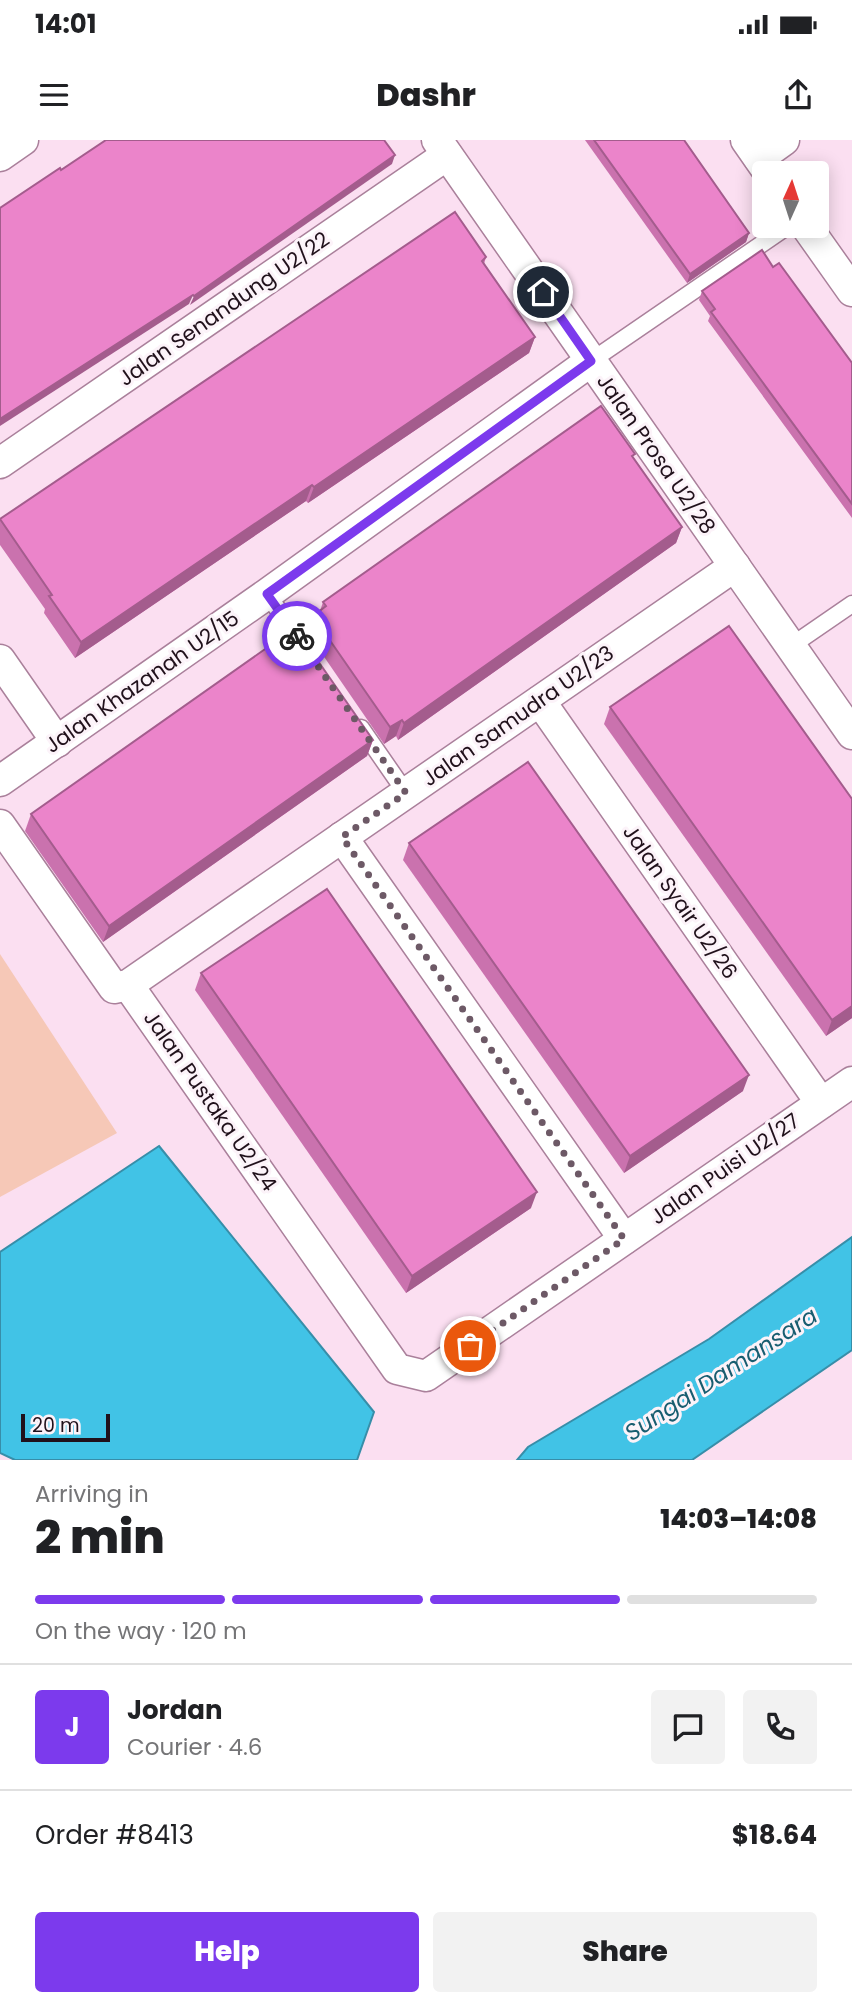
<!DOCTYPE html>
<meta charset="utf-8">
<style>
:root{--surface:#fff;--page:#f2f2f2;--text:#202124;--muted:#757577;--line:#e0e0e0;--accent:#7c3aed}
body{margin:0;font-family:Poppins,sans-serif;background:var(--page);color:var(--text);height:100vh;display:flex;flex-direction:column;font-size:26px;white-space:nowrap}
*{box-sizing:border-box;margin:0}
p{font-size:23px;color:var(--muted)}
.icon{flex:none;width:38px;height:38px;fill:none;stroke:currentColor;stroke-width:2;stroke-linecap:round;stroke-linejoin:round}
.map{position:relative;height:1320px;overflow:hidden}
.side{display:flex;flex-direction:column;background:var(--surface);flex:1}
.side>*{flex:none}
.needle{width:46px;rotate:3deg}
.controls{position:absolute;left:752px;top:21px;display:grid;gap:14px}
.controls a{display:grid;place-items:center;width:77px;height:77px;border-radius:7px;background:var(--surface);box-shadow:0 4px 18px #0003;font-size:35px}
.scale{position:absolute;left:21px;bottom:18px;width:89px;box-sizing:border-box;padding-left:7px;border:4px solid #20111b;border-top:0;font-size:19px;line-height:24px;white-space:nowrap;color:#20111b;-webkit-text-stroke:5px #fcf3f9;paint-order:stroke}
.pin{position:absolute;display:grid;place-items:center;width:60px;height:60px;color:#fff;margin:-30px;border:4px solid #fff;border-radius:50%;box-shadow:0 2px 7px #0007}
.courier{position:absolute;display:grid;place-items:center;width:70px;height:70px;margin:-35px;border:5px solid #7c3aed;border-radius:50%;background:#fff;color:#222;box-shadow:0 2px 9px #0007}
.head em{font-style:normal;font-weight:800}
.head div{display:flex;flex-direction:column-reverse}
.head{display:flex;align-items:center;justify-content:space-between;height:119px;padding:0 35px}
h1{font-size:46px;font-weight:800;line-height:52px}
.bar{display:grid;grid-template-columns:repeat(4,1fr);gap:10px 7px;align-content:center;height:84px;padding:0 35px}
.bar i{height:9px;border-radius:5px;background:var(--line)}
.bar .on{background:var(--accent)}
.bar p{grid-column:span 4}
.line{display:flex;align-items:center;gap:18px;padding:0 35px;border-top:2px solid var(--line)}
.line div{flex:1}
.round{display:grid;place-items:center;flex:none;width:74px;height:74px;border-radius:7px;background:var(--page)}
.action{display:flex;gap:14px;margin-top:auto;padding:14px 35px}
.action a{flex:1;height:80px;border-radius:7px;background:var(--accent);color:#fff;font-size:28px;font-weight:800;line-height:80px;text-align:center}
.action a+a{background:var(--page);color:var(--text)}
.status{display:flex;justify-content:space-between;align-items:center;height:49px;padding:0 35px;background:var(--surface);direction:ltr}
.status svg{height:19px;fill:currentColor}
header{display:flex;justify-content:space-between;align-items:center;height:91px;padding:0 35px;background:var(--surface);font-size:32px;font-weight:800}
.map>svg:first-child{display:block}
.green{fill:#f6c8b7}
.water{fill:#41c3e6;stroke:#378ea9;stroke-width:2}
.lines{fill:none;stroke-linecap:round;stroke-linejoin:round}
.lane-casing{stroke:#aa809b;stroke-width:19}
.street-casing{stroke:#aa809b;stroke-width:33}
.lane{stroke:#fff;stroke-width:16}
.street{stroke:#fff;stroke-width:30}
.wall{fill:#ca72ae}
.shaded-wall{fill:#a45c8d}
.building{fill:#eb84ca;stroke:#a45c8d;stroke-width:2}
.done{stroke:#6d5966;stroke-width:7;stroke-dasharray:0 12.6}
.route{stroke:#7c3aed;stroke-width:9}
.labels{text-anchor:middle;stroke-width:6;stroke-linejoin:round;paint-order:stroke}
.street-label{font-size:21px;fill:#20111b;stroke:#fcf3f9}
.water-label{font-size:23px;font-style:italic;fill:#185d70;stroke:#fcf3f9}
</style>
<div class="status"><b>14:01</b><svg viewBox="0 0 49 12"><path d="M0 12V9h3v3zM5 12V6h3v6zM10 12V3h3v9zM15 12V0h3v12zM26 1h20v11H26zM47 4h2v5h-2z"/></svg></div>
<header><svg class="icon" aria-label="menu" viewBox="0 0 24 24"><path d="M4 6h16M4 12h16M4 18h16"/></svg>Dashr<svg class="icon" aria-label="share" viewBox="0 0 24 24"><path d="M12 15V3M7 8l5-5 5 5M5 13v7h14v-7"/></svg></header>
<div class="map">
<svg width="852" height="1320" viewBox="0 0 852 1320">
<rect width="100%" height="100%" fill="#fbdff1"/>
<polygon class="green" points="0,814 117,993 0,1057"/>
<g class="water">
<polygon points="159,1006 374,1272 357,1320 15,1320 0,1313 0,1112"/>
<polygon points="852,1097 852,1210 692,1320 517,1320 528,1307 709,1199"/>
</g>
<g class="lines">
<defs>
<g id="lane">
<polyline points="591,221 788,86"/>
<polyline points="267,454 304,506"/>
<polyline points="791,506 852,464"/>
<polyline points="361,588 406,653"/>
</g>
<g id="street">
<polyline points="437,0 852,594"/>
<polyline points="746,0 769,33"/>
<polyline points="0,16 23,0"/>
<polyline points="759,18 784,0"/>
<polyline points="806,86 852,151"/>
<polyline points="0,323 447,15"/>
<polyline points="0,520 57,602"/>
<polyline points="540,561 821,963"/>
<polyline points="0,641 267,454 591,221"/>
<polyline points="0,685 114,848 128,845 735,426"/>
<polyline points="342,697 624,1099"/>
<polyline points="128,845 397,1229 426,1236 852,942"/>
</g>
</defs>
<use href="#lane" class="lane-casing"/>
<use href="#street" class="street-casing"/>
<use href="#lane" class="lane"/>
<use href="#street" class="street"/>
</g>
<g class="wall">
<polygon points="585,0 684,0 749,93 746,102 687,143"/>
<polygon points="486,117 484,124 535,197 529,213 308,363 306,361 75,518 44,473 45,469 0,405 0,379"/>
<polygon points="773,127 852,223 852,378 708,181 710,176 699,160 702,151"/>
<polygon points="634,318 682,387 676,403 398,600 396,596 384,604 307,492 313,476 320,471 323,462"/>
<polygon points="610,567 852,878 826,896 604,584"/>
<polygon points="373,600 367,616 103,802 25,691 31,674"/>
<polygon points="409,703 743,951 624,1033 403,720"/>
<polygon points="201,833 531,1068 406,1153 195,850"/>
</g>
<g class="shaded-wall">
<polygon points="395,15 392,24 190,165 194,156"/>
<polygon points="749,93 746,102 687,143 690,134"/>
<polygon points="193,155 189,164 0,286 0,279"/>
<polygon points="535,197 529,213 308,363 314,347"/>
<polygon points="312,345 306,361 75,518 81,502"/>
<polygon points="682,387 676,403 398,600 404,583"/>
<polygon points="402,580 396,596 384,604 390,587"/>
<polygon points="373,600 367,616 103,802 109,786"/>
<polygon points="852,866 852,878 826,896 832,880"/>
<polygon points="749,935 743,951 624,1033 630,1016"/>
<polygon points="537,1052 531,1068 406,1153 412,1136"/>
</g>
<g class="building">
<polygon points="106,0 384,0 395,15 194,156 193,155 0,279 0,68 60,28 61,30"/>
<polygon points="594,0 684,0 749,93 690,134"/>
<polygon points="455,72 486,117 482,121 535,197 314,347 312,345 81,502 49,456 52,455 0,379"/>
<polygon points="762,110 773,127 779,123 852,223 852,364 711,172 715,169 702,151"/>
<polygon points="601,266 635,314 632,316 682,387 404,583 402,580 390,587 313,476 326,466 323,462"/>
<polygon points="729,486 852,659 852,866 832,880 610,567"/>
<polygon points="295,488 373,600 109,786 31,674"/>
<polygon points="528,622 749,935 630,1016 409,703"/>
<polygon points="327,749 537,1052 412,1136 201,833"/>
</g>
<g class="lines">
<polyline class="done" points="297,496 406,653 342,697 624,1099 470,1206"/>
<polyline class="route" points="297,496 267,454 591,221 543,152"/>
</g>
<g class="labels">
<g class="street-label">
<text transform="translate(224 169) rotate(-35)" y="7">Jalan Senandung U2/22</text>
<text transform="translate(656 314) rotate(55)" y="7">Jalan Prosa U2/28</text>
<text transform="translate(142 542) rotate(-35)" y="7">Jalan Khazanah U2/15</text>
<text transform="translate(518 576) rotate(-35)" y="7">Jalan Samudra U2/23</text>
<text transform="translate(680 762) rotate(55)" y="7">Jalan Syair U2/26</text>
<text transform="translate(210 961) rotate(55)" y="7">Jalan Pustaka U2/24</text>
<text transform="translate(725 1029) rotate(-35)" y="7">Jalan Puisi U2/27</text>
</g>
<g class="water-label">
<text transform="translate(721 1234) rotate(-33)" y="8">Sungai Damansara</text>
</g>
</g>
</svg>
<div class="controls">
<a><svg class="needle" viewBox="-14 -14 28 28"><path d="M0-13l5 13h-10z" fill="#e53935"/><path d="M0 13l5-13h-10z" fill="#757577"/></svg></a>
</div>
<div class="scale">20 m</div>
<div class="pin" style="left:470px;top:1206px;background:#ea580c"><svg class="icon" aria-label="bag" viewBox="0 0 24 24"><path d="M5 8h14l-1 12H6zM9 8a3 3 0 0 1 6 0"/></svg></div>
<div class="pin" style="left:543px;top:152px;background:#1f2937"><svg class="icon" aria-label="home" viewBox="0 0 24 24"><path d="M3 11l9-7 9 7M6 9v11h12V9"/></svg></div>
<div class="courier" style="left:297px;top:496px"><svg class="icon" aria-label="bike" viewBox="0 0 24 24"><circle cx="6" cy="16" r="4"/><circle cx="18" cy="16" r="4"/><path d="M6 16l4-8h5l3 8M10 8l3 8H6M13 5h3"/></svg></div>
</div>
<section class="side">
<div class="head"><div><h1>2 min</h1><p>Arriving in</p></div><em>14:03–14:08</em></div>
<div class="bar"><i class="on"></i><i class="on"></i><i class="on"></i><i></i><p>On the way · 120 m</p></div>
<div class="line" style="height:126px"><b class="round" style="background:var(--accent);color:#fff">J</b><div><b>Jordan</b><p>Courier · 4.6</p></div><a class="round"><svg class="icon" aria-label="chat" viewBox="0 0 24 24"><path d="M4 5h16v11H9l-5 4z"/></svg></a><a class="round"><svg class="icon" aria-label="phone" viewBox="0 0 24 24"><path d="M5 4h4l2 5-3 2q2 4 5 5l2-3 5 2v4C11 20 4 13 5 4z"/></svg></a></div>
<div class="line" style="height:91px"><div>Order #8413</div><b>$18.64</b></div>
<div class="action"><a>Help</a><a>Share</a></div>
</section>
